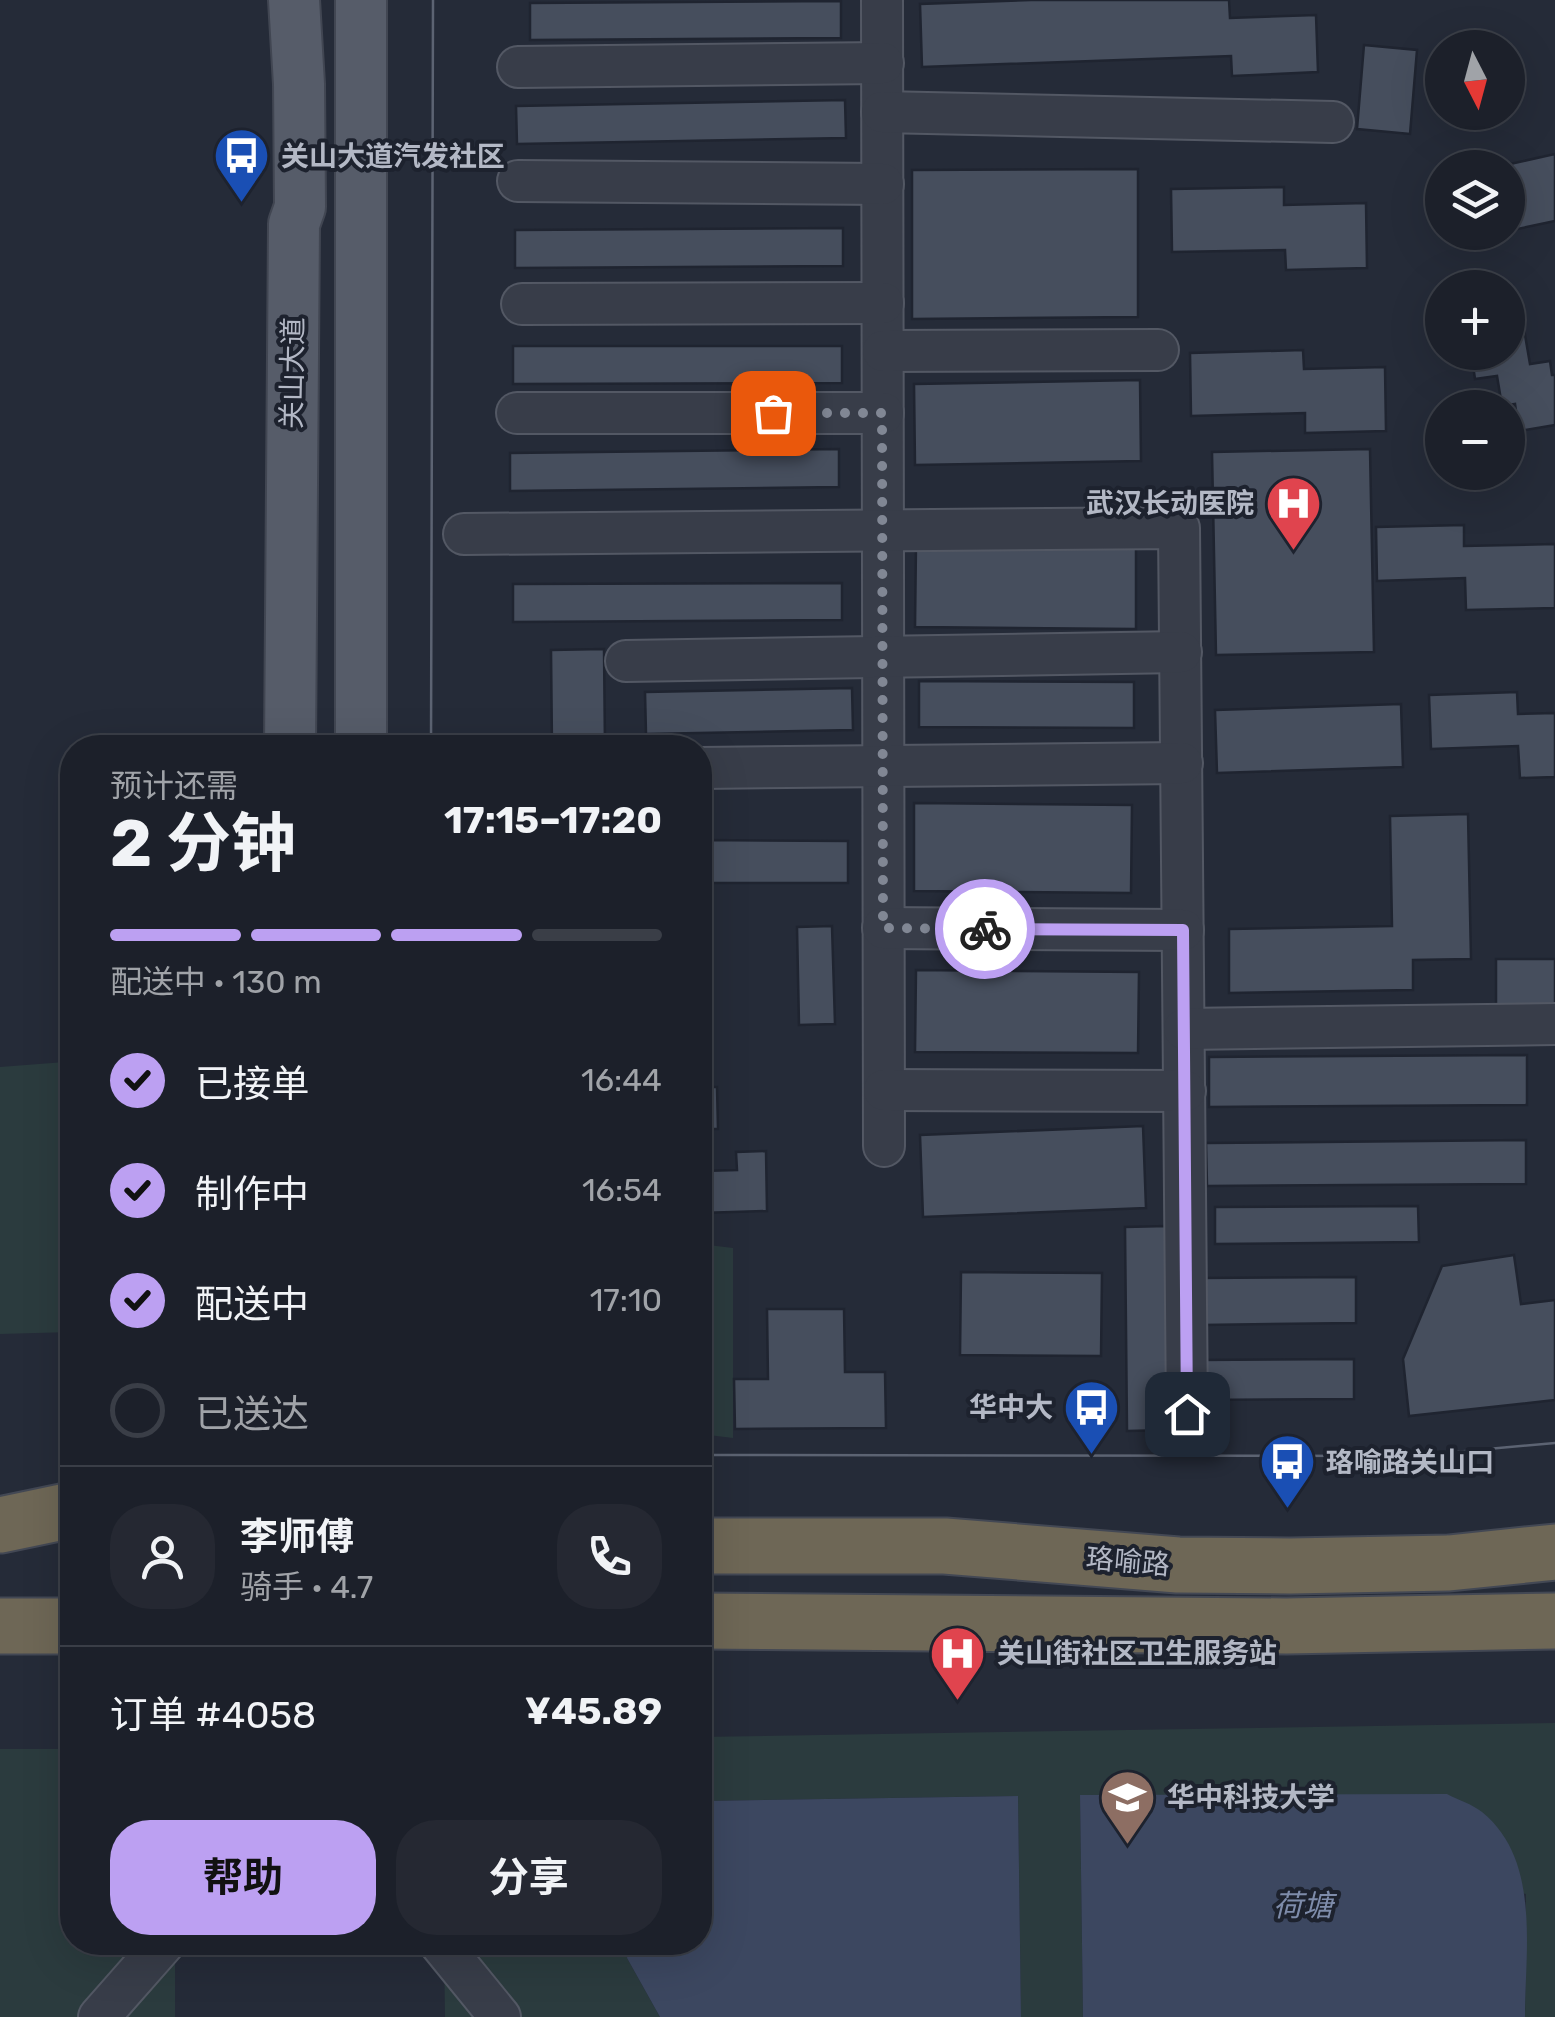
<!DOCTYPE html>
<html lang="zh">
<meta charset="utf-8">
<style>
:root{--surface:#1c202a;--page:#252832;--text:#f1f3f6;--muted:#a0a3a8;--line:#3a3e47;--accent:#bca0f2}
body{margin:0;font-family:Rubik,"Noto Sans SC",sans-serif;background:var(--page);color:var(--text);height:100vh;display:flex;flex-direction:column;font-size:38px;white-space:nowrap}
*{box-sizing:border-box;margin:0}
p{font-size:32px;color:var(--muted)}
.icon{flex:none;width:55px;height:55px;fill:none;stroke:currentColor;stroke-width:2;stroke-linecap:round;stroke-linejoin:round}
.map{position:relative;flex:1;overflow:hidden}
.drawer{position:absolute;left:60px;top:735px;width:652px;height:1220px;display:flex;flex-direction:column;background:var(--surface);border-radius:40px;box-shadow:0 10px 40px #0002,0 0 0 2px var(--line)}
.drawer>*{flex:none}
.needle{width:65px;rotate:174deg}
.fabs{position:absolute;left:1425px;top:30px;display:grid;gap:20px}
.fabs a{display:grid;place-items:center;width:100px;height:100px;border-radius:50%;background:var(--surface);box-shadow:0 10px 40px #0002,0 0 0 2px var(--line);font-size:50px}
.pin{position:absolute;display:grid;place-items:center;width:85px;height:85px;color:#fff;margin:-42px;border-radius:20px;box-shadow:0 5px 15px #0006}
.courier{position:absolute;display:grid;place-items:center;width:100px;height:100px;margin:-50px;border:8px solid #bca0f2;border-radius:50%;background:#fff;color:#222;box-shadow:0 2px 12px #0007}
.head em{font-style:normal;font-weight:700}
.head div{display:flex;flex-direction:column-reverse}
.head{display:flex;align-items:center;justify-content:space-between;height:170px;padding:0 50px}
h1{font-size:65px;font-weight:700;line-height:75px}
.bar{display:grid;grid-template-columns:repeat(4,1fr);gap:15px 10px;align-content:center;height:120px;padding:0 50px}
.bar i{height:12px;border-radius:8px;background:var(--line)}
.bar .current{background:var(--accent)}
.bar p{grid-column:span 4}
.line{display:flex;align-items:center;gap:25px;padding:0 50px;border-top:2px solid var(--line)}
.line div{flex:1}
.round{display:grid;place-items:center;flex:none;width:105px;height:105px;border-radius:40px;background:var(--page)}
ol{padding:0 50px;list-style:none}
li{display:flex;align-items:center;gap:30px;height:110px}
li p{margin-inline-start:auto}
li .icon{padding:10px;border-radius:50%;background:var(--accent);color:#111;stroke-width:4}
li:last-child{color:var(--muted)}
li i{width:55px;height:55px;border:5px solid var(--line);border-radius:50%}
.primary-button{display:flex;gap:20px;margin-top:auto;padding:20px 50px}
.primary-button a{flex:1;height:115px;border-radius:40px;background:var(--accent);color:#111;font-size:40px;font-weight:700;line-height:115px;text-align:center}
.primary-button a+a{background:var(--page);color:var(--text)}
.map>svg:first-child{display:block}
.green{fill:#2b3b3e}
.water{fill:#3c4760}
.building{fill:#464e5d;stroke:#1f2430;stroke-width:2.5}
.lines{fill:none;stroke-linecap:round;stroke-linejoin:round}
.minor-casing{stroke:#535864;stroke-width:44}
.major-casing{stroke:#414652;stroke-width:54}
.highway-casing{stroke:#434854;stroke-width:59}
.minor{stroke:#383d49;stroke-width:40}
.major{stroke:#565c69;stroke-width:50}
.highway{stroke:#6e6756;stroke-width:55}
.tram{stroke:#5c6372;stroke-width:2.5}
.done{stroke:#818794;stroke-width:10;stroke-dasharray:0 18}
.route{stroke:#bca0f2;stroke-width:12}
.labels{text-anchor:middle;stroke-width:8;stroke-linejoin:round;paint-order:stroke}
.poi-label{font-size:28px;font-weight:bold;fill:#b3b8c5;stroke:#1d222e;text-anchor:start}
.street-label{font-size:28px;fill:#b3b8c5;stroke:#1d222e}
.water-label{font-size:30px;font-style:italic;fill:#7e8caa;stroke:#1d222e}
</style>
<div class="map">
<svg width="1555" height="2017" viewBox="0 0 1555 2017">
<rect width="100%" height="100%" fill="#252b38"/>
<g class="green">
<polygon points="65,1062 72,1332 0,1334 0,1067"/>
<polygon points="700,1244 733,1248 733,1438 700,1434"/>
<polygon points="1555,1723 1555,2017 1525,2017 1526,1894 1080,1795 1083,2017 1021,2017 1018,1796 705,1801 700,1805 700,1737"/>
<polygon points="0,1749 63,1749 72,1759 72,1942 175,1943 175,2017 0,2017"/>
<polygon points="444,1943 630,1943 627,1958 660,2017 445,2017"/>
</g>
<g class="water">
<path d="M 1447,1794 C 1458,1800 1472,1804 1482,1812 C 1541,1860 1525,1949 1525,2017 L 1083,2017 L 1080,1795 Z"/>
<polygon points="1018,1796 1021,2017 660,2017 627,1958 630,1943 700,1942 700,1805 704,1801"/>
</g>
<g class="building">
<polygon points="1031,0 1229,0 1230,18 1316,15 1318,72 1232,76 1231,56 922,67 920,4"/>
<polygon points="841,1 841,38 530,40 530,3"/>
<polygon points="1364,45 1417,50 1410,134 1357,129"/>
<polygon points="845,100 846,138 517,144 516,106"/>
<polygon points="1555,154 1555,221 1508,231 1508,168 1492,168"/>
<polygon points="1138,169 1138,317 912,319 912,170"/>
<polygon points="1284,187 1284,205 1366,203 1367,268 1286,270 1285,250 1172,252 1171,189"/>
<polygon points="843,228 843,266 515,268 515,230"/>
<polygon points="1468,232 1501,232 1470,239"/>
<polygon points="1524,329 1530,364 1550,361 1552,375 1555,375 1555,425 1519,431 1515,404 1502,406 1497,376 1475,379 1471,352 1508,352 1508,331"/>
<polygon points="513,346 842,346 842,383 513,384"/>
<polygon points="1303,350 1304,369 1385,367 1386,431 1305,433 1305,413 1191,416 1190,353"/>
<polygon points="1140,380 1141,461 915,465 914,384"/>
<polygon points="839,449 839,487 510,491 510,453"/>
<polygon points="1370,449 1374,652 1216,655 1212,452"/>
<polygon points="1464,525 1464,546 1555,544 1555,608 1466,610 1465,578 1377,581 1376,527"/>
<polygon points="916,544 1136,546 1136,629 915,627"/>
<polygon points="842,583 842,620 513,622 513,584"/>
<polygon points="604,649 605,748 552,748 551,650"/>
<polygon points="919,681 1134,682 1134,728 919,727"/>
<polygon points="852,688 853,730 646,734 645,692"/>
<polygon points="1517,692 1518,714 1555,713 1555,777 1520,778 1518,746 1431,749 1429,695"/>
<polygon points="1401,704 1403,767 1217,773 1215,710"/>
<polygon points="914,803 1132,805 1131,893 914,891"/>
<polygon points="1468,814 1471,959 1413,960 1413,990 1229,993 1229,929 1392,926 1390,816"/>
<polygon points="700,840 848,841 848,883 700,883"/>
<polygon points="832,926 835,1024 799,1025 797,927"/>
<polygon points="1496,959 1555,959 1555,1007 1496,1008"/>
<polygon points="916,970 1139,972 1138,1053 915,1052"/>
<polygon points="1527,1055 1527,1105 1209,1107 1209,1057"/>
<polygon points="700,1087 717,1087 718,1129 700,1129 700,1161"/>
<polygon points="1143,1126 1146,1208 923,1217 920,1135"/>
<polygon points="1526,1140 1526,1184 1207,1186 1206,1143"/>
<polygon points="766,1151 767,1211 700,1213 700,1171 737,1170 736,1152"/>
<polygon points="1418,1206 1419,1242 1215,1244 1215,1207"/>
<polygon points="1167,1226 1169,1430 1127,1431 1125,1227"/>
<polygon points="1514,1255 1521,1304 1555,1300 1555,1400 1409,1416 1403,1359 1442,1266"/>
<polygon points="961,1272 1102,1273 1101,1356 960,1355"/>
<polygon points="1356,1277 1356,1323 1201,1325 1201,1278"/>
<polygon points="767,1309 844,1309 845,1372 885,1372 886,1428 735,1429 734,1379 768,1379"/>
<polygon points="1354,1359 1354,1399 1198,1400 1198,1360"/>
</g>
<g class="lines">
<defs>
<g id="minor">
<polyline points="882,0 884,1146"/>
<polyline points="518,67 883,63"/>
<polyline points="882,112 1333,122"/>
<polyline points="518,181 883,184"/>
<polyline points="522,304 883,303"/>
<polyline points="883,351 1158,350"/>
<polyline points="517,413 883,413"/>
<polyline points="464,534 1179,528 1187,1415"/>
<polyline points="626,661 1181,652"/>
<polyline points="700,768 1182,763"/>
<polyline points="883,928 1183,930"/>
<polyline points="1184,1029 1555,1024"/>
<polyline points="884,1090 1185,1091"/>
<polyline points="439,1942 500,2017"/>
<polyline points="99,2017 165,1942"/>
</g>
<g id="major">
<polyline points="290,748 294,224 300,207 299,84 294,0"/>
<polyline points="361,748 361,0"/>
</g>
<g id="highway">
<polyline points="0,1525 72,1510"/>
<polyline points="700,1546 945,1546 1178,1565 1290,1566 1449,1563 1555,1552"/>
<polyline points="700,1621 1286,1626 1555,1621"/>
<polyline points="0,1626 72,1626"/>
</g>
</defs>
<use href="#minor" class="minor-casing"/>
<use href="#major" class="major-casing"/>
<use href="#highway" class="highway-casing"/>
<use href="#minor" class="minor"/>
<use href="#major" class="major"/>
<use href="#highway" class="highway"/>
<g class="tram">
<polyline points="431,748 433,0"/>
<polyline points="700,1455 1411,1456 1555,1443"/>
</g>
</g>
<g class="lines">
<polyline class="done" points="773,413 882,413 883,928 985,929"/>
<polyline class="route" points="985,929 1183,930 1187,1414"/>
</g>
<defs>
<symbol id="bus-pin" viewBox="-11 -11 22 30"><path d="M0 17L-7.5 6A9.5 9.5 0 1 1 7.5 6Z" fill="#1a4fb4" stroke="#1d222e"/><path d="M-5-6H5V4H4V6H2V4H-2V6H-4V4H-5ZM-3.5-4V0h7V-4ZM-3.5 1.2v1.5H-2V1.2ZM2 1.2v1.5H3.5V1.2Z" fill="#fff"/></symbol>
<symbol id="hospital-pin" viewBox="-11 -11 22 30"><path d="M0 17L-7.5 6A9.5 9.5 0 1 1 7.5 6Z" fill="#e0444e" stroke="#1d222e"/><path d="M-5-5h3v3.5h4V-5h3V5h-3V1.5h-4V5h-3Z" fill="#fff"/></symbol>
<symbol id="university-pin" viewBox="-11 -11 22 30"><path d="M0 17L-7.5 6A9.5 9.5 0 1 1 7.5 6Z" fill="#8d6e63" stroke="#1d222e"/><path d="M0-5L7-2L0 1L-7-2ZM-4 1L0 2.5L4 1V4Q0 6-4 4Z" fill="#fff"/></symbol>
</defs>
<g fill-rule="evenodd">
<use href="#bus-pin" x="210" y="124" width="63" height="86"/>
<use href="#hospital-pin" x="1262" y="472" width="63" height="86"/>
<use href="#bus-pin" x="1060" y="1376" width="63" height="86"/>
<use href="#bus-pin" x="1256" y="1430" width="63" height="86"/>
<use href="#hospital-pin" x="926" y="1622" width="63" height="86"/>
<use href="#university-pin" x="1096" y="1766" width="63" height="86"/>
</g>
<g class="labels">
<g class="poi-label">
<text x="281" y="166">关山大道汽发社区</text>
<text x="1254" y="513" text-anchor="end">武汉长动医院</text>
<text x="1053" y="1417" text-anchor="end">华中大</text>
<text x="1326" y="1472">珞喻路关山口</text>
<text x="997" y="1663">关山街社区卫生服务站</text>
<text x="1167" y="1807">华中科技大学</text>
</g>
<g class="street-label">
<text transform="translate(292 373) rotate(-89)" y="10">关山大道</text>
<text transform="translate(1128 1561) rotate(5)" y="10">珞喻路</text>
</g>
<g class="water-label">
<text x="1303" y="1916">荷塘</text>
</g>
</g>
</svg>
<div class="fabs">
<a><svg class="needle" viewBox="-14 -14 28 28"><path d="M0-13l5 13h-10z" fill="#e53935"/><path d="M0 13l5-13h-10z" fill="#a0a3a8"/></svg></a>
<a><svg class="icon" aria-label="layers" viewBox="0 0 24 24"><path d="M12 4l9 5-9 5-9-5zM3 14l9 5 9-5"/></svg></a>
<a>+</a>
<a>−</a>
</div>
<div class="pin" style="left:773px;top:413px;background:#ea580c"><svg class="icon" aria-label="bag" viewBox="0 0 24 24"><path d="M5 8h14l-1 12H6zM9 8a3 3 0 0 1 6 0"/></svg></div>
<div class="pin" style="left:1187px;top:1414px;background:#1f2937"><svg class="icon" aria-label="home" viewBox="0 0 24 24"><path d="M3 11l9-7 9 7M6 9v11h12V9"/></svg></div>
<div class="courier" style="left:985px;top:929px"><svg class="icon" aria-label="bike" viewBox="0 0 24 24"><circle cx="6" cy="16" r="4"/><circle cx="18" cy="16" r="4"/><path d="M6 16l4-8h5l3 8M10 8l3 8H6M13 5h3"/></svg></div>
<section class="drawer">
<div class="head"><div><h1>2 分钟</h1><p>预计还需</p></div><em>17:15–17:20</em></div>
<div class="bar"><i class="current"></i><i class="current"></i><i class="current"></i><i></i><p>配送中 · 130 m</p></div>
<ol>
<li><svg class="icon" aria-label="check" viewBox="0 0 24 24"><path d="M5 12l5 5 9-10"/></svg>已接单<p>16:44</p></li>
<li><svg class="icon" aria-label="check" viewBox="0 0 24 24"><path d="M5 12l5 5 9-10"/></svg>制作中<p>16:54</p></li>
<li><svg class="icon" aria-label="check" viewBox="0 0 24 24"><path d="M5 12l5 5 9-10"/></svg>配送中<p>17:10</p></li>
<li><i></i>已送达</li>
</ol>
<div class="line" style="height:180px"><a class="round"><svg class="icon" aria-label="person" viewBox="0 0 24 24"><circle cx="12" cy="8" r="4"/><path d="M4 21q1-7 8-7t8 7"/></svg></a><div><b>李师傅</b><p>骑手 · 4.7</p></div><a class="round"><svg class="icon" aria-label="phone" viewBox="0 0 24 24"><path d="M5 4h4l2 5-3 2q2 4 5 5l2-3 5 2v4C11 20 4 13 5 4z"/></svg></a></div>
<div class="line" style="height:130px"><div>订单 #4058</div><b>¥45.89</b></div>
<div class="primary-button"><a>帮助</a><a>分享</a></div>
</section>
</div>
